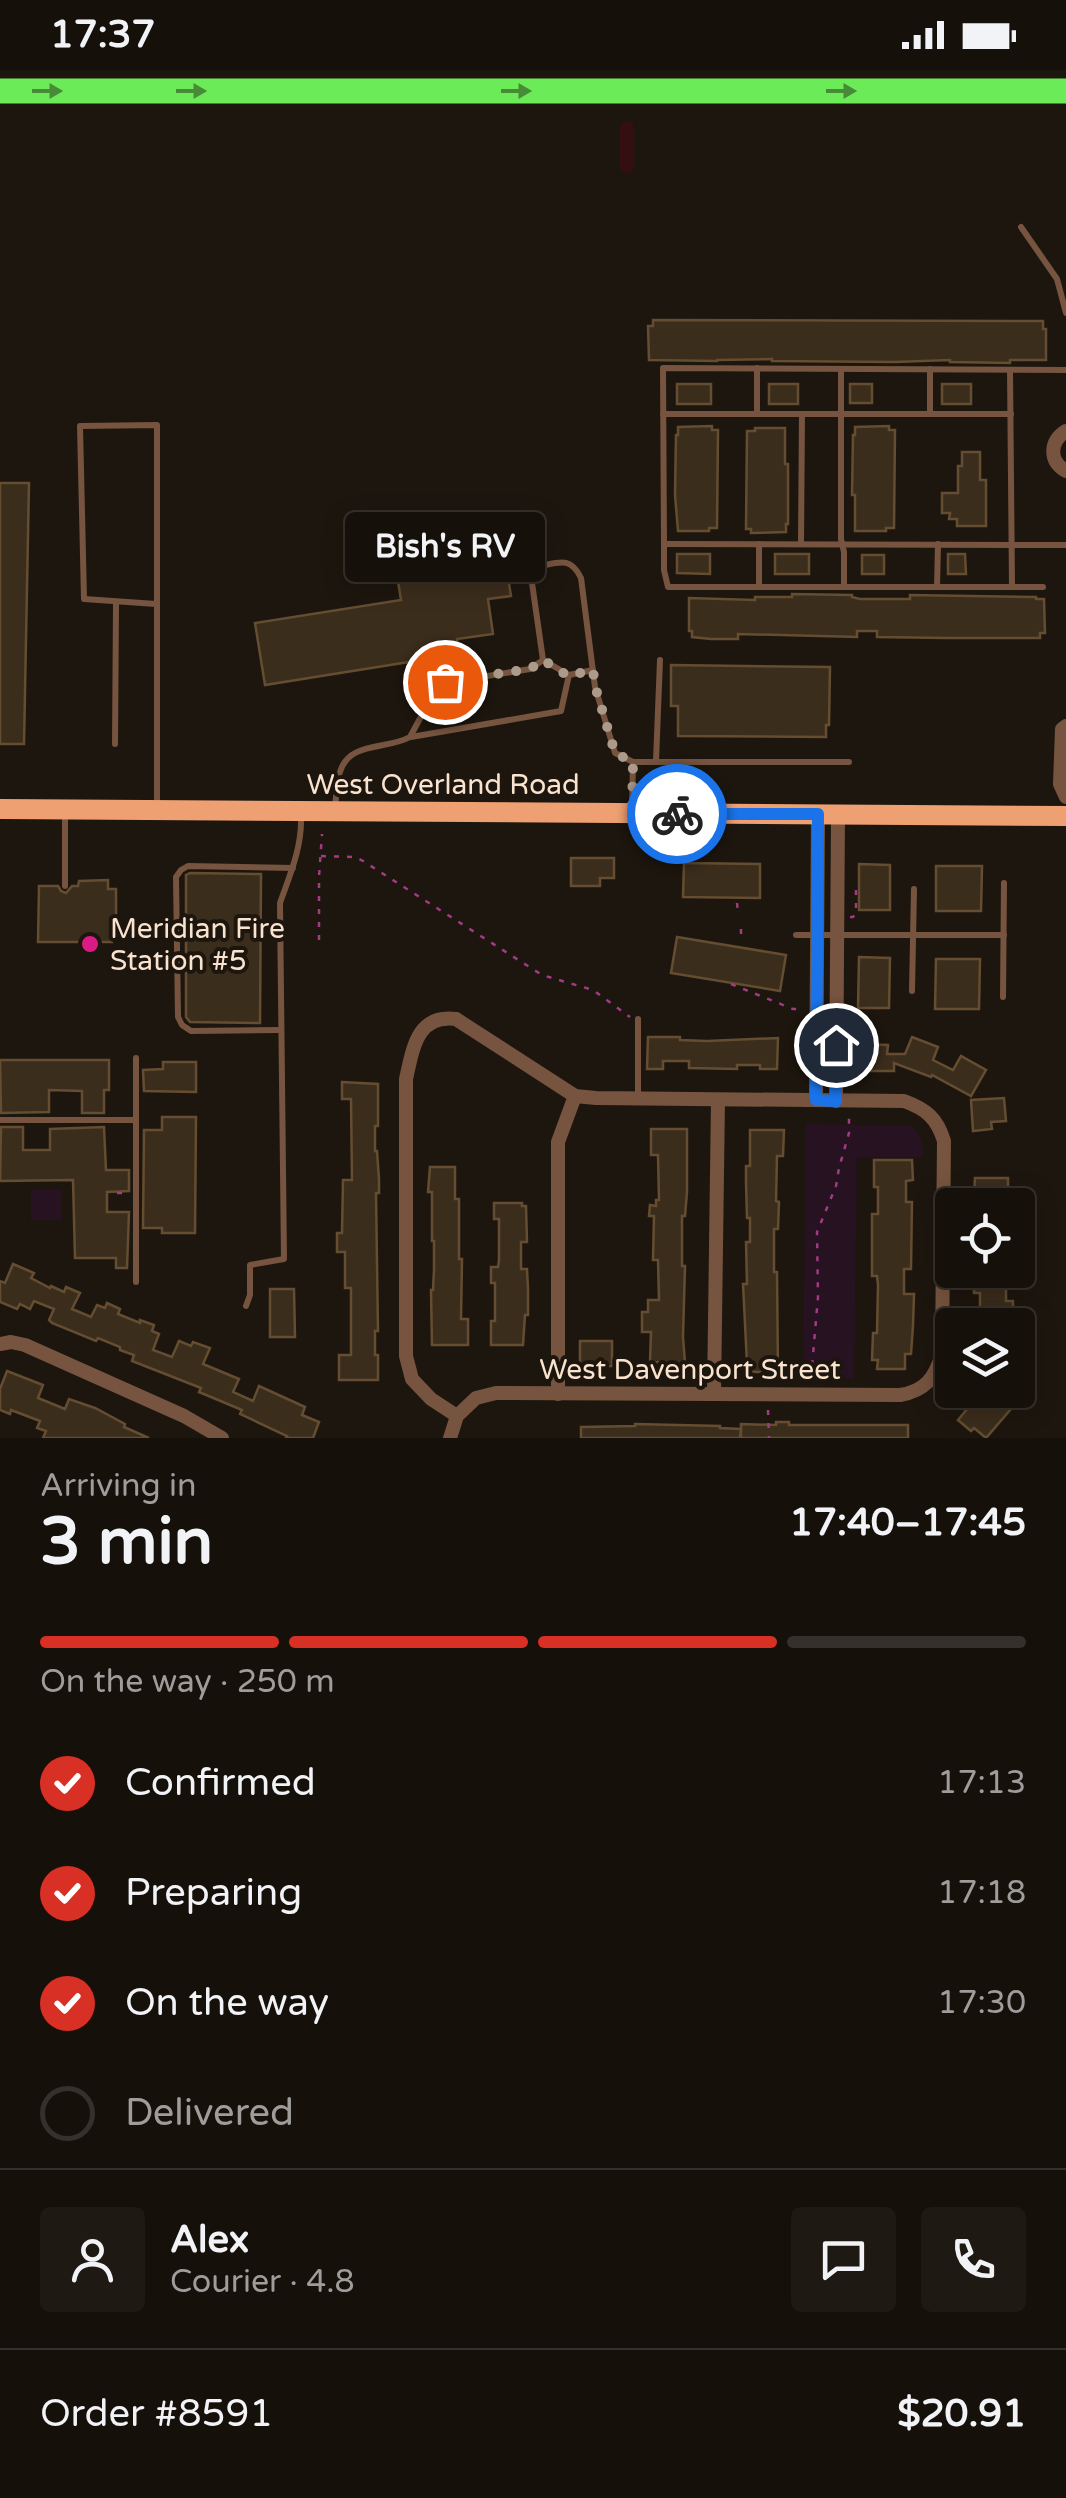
<!DOCTYPE html>
<meta charset="utf-8">
<style>
:root{--surface:#16100a;--page:#1f1913;--text:#f1f3f6;--muted:#9e9d9c;--line:#35302b;--accent:#d93025}
body{margin:0;font-family:"Varela Round",sans-serif;background:var(--page);color:var(--text);height:100vh;display:flex;flex-direction:column;font-size:38px;white-space:nowrap}
*{box-sizing:border-box;margin:0}
p{font-size:32px;color:var(--muted)}
.icon{flex:none;width:55px;height:55px;fill:none;stroke:currentColor;stroke-width:2;stroke-linecap:round;stroke-linejoin:round}
.map{position:relative;height:1368px;overflow:hidden}
.sheet{display:flex;flex-direction:column;background:var(--surface);flex:1}
.sheet>*{flex:none}
.fabs{position:absolute;left:935px;top:1118px;display:grid;gap:20px}
.fabs a{display:grid;place-items:center;width:100px;height:100px;border-radius:10px;background:var(--surface);box-shadow:0 5px 25px #0003,0 0 0 2px var(--line);font-size:50px}
.pin{position:absolute;display:grid;place-items:center;width:85px;height:85px;color:#fff;margin:-42px;border:5px solid #fff;border-radius:50%;box-shadow:0 2px 10px #0007}
.courier{position:absolute;display:grid;place-items:center;width:100px;height:100px;margin:-50px;border:8px solid #1a73e8;border-radius:50%;background:#fff;color:#222;box-shadow:0 2px 12px #0007}
.bubble{position:absolute;height:70px;border-radius:10px;background:var(--surface);box-shadow:0 5px 25px #0003,0 0 0 2px var(--line);font-size:32px;font-weight:800;line-height:70px;text-align:center}
.headline em{font-style:normal;font-weight:800}
.headline div{display:flex;flex-direction:column-reverse}
.headline{display:flex;align-items:center;justify-content:space-between;height:170px;padding:0 40px}
h1{font-size:65px;font-weight:800;line-height:75px}
.bar{display:grid;grid-template-columns:repeat(4,1fr);gap:15px 10px;align-content:center;height:120px;padding:0 40px}
.bar i{height:12px;border-radius:8px;background:var(--line)}
.bar .active{background:var(--accent)}
.bar p{grid-column:span 4}
.line{display:flex;align-items:center;gap:25px;padding:0 40px;border-top:2px solid var(--line)}
.line div{flex:1}
.round{display:grid;place-items:center;flex:none;width:105px;height:105px;border-radius:10px;background:var(--page)}
ol{padding:0 40px;list-style:none}
li{display:flex;align-items:center;gap:30px;height:110px}
li p{margin-inline-start:auto}
li .icon{padding:10px;border-radius:50%;background:var(--accent);color:#fff;stroke-width:4}
li:last-child{color:var(--muted)}
li i{width:55px;height:55px;border:5px solid var(--line);border-radius:50%}
.status{display:flex;justify-content:space-between;align-items:center;height:70px;padding:0 50px;background:var(--surface);direction:ltr}
.status svg{height:28px;fill:currentColor}
.map>svg:first-child{display:block}
.green{fill:#261220}
.lines{fill:none;stroke-linecap:round;stroke-linejoin:round}
.canal{stroke:#350e0f;stroke-width:14}
.building{fill:#3b2d1c;stroke:#644d31;stroke-width:2.5}
.path{stroke:#a13b84;stroke-width:2.5;stroke-dasharray:5 8;stroke-linecap:butt}
.lane{stroke:#76543f;stroke-width:6}
.street{stroke:#76543f;stroke-width:14}
.secondary{stroke:#eea072;stroke-width:20}
.highway{stroke:#6ceb59;stroke-width:25}
.oneway{fill:#488b37}
.done{stroke:#ac9b8b;stroke-width:10;stroke-dasharray:0 18}
.route{stroke:#1a73e8;stroke-width:12}
.poi-dot{fill:#da1b85;stroke:#1d160e;stroke-width:4}
.labels{text-anchor:middle;stroke-width:8;stroke-linejoin:round;paint-order:stroke}
.street-label{font-size:28px;fill:#f9e3cf;stroke:#1d160e}
.poi-label{font-size:28px;fill:#f9e3cf;stroke:#1d160e;text-anchor:start}
</style>
<div class="status"><b>17:37</b><svg viewBox="0 0 49 12"><path d="M0 12V9h3v3zM5 12V6h3v6zM10 12V3h3v9zM15 12V0h3v12zM26 1h20v11H26zM47 4h2v5h-2z"/></svg></div>
<div class="map">
<svg width="1066" height="1368" viewBox="0 0 1066 1368">
<rect width="100%" height="100%" fill="#1d160e"/>
<g class="green">
<path d="M 806,1054 L 909,1055 C 922,1064 923,1071 923,1087 L 857,1087 L 854,1309 L 803,1305 Z"/>
<rect x="31" y="1120" width="31" height="30"/>
</g>
<g class="lines">
<polyline class="canal" points="627,96 627,58"/>
</g>
<g class="building">
<polygon points="653,250 1043,251 1043,259 1046,259 1046,290 1010,290 1010,293 950,292 950,290 895,292 772,291 772,289 717,290 717,291 649,290 648,256 653,256"/>
<rect x="677" y="314" width="34" height="20"/>
<rect x="769" y="314" width="29" height="20"/>
<rect x="850" y="314" width="22" height="19"/>
<rect x="942" y="314" width="29" height="20"/>
<polygon points="712,356 712,360 718,360 717,458 709,458 709,461 678,461 675,425 676,365 678,365 678,357"/>
<polygon points="889,356 889,360 895,360 894,458 886,458 886,461 855,461 855,425 852,425 853,365 855,365 855,357"/>
<polygon points="755,358 785,358 785,394 788,394 788,454 786,454 786,462 751,463 751,459 746,459 747,361 755,361"/>
<polygon points="962,382 980,382 980,410 986,410 986,456 957,456 957,449 949,449 950,443 942,443 942,423 958,423 958,396 962,396"/>
<polygon points="0,413 29,413 24,674 0,674"/>
<polygon points="502,469 511,526 488,529 493,564 457,569 459,584 265,615 255,553 401,530 396,499 440,492 438,479"/>
<polygon points="677,484 710,484 710,504 677,503"/>
<rect x="775" y="484" width="34" height="20"/>
<polygon points="948,484 965,484 966,504 948,504"/>
<rect x="862" y="485" width="22" height="19"/>
<polygon points="792,524 852,525 852,527 860,529 910,529 910,525 1036,527 1036,529 1044,529 1045,563 1040,563 1040,568 947,568 877,567 877,561 857,561 857,567 738,564 738,569 711,569 692,567 692,561 689,561 689,528 755,530 755,527 792,527"/>
<polygon points="671,595 830,597 829,655 826,655 826,667 678,666 678,636 671,636"/>
<polygon points="571,788 614,788 614,808 600,808 600,816 571,816"/>
<polygon points="684,793 760,794 760,828 683,827"/>
<polygon points="859,794 890,795 890,840 859,840"/>
<polygon points="936,796 982,796 981,841 936,841"/>
<polygon points="190,803 261,804 260,953 190,952 186,947 186,805"/>
<polygon points="108,810 108,819 116,819 116,863 112,863 112,872 38,872 39,816 58,816 61,821 66,823 72,816 78,816 79,811"/>
<polygon points="677,867 786,885 780,921 671,903"/>
<polygon points="859,887 890,888 889,938 858,938"/>
<polygon points="936,889 980,889 979,939 935,939"/>
<polygon points="648,967 680,967 680,970 707,971 778,968 777,999 760,999 760,995 737,995 737,999 689,998 689,991 663,991 663,999 647,999"/>
<polygon points="912,967 938,977 933,990 953,1000 961,986 986,1000 971,1026 932,1005 931,1007 894,993 894,1001 862,1001 862,974 888,975 887,984 905,984"/>
<polygon points="0,990 109,990 109,1020 104,1020 104,1043 82,1043 82,1021 49,1020 49,1042 1,1043"/>
<polygon points="163,992 196,992 196,1022 144,1021 143,1000 163,999"/>
<polygon points="342,1012 378,1014 378,1056 375,1056 375,1081 377,1081 379,1109 379,1123 376,1123 378,1261 375,1261 375,1285 378,1285 378,1310 339,1310 339,1285 351,1285 351,1218 345,1218 345,1182 337,1182 337,1163 342,1163 343,1110 352,1110 351,1029 342,1029"/>
<polygon points="1004,1028 1006,1051 991,1052 992,1059 973,1061 971,1030"/>
<polygon points="162,1047 196,1047 195,1163 162,1163 162,1158 143,1158 144,1060 162,1060"/>
<polygon points="1,1057 23,1057 23,1080 50,1080 50,1059 104,1057 106,1100 129,1100 129,1121 107,1122 107,1142 129,1142 127,1198 116,1198 116,1188 75,1188 73,1110 0,1111"/>
<polygon points="651,1059 687,1059 687,1122 685,1146 682,1146 682,1196 685,1196 683,1267 685,1293 650,1292 651,1262 642,1262 642,1242 648,1242 648,1230 659,1230 658,1190 653,1190 654,1146 649,1146 650,1135 656,1136 656,1130 659,1130 658,1085 651,1085"/>
<polygon points="750,1060 784,1060 783,1086 777,1086 776,1131 779,1132 778,1159 774,1159 774,1202 777,1202 778,1302 752,1302 752,1293 747,1294 743,1214 747,1214 746,1172 750,1172 750,1148 747,1148 746,1113 746,1096 750,1096"/>
<polygon points="874,1090 912,1090 913,1110 906,1111 906,1132 912,1132 911,1199 904,1199 904,1224 914,1224 913,1256 911,1284 905,1284 905,1299 877,1299 878,1290 872,1290 873,1263 877,1263 878,1215 877,1206 872,1206 872,1144 878,1144 878,1117 874,1117"/>
<polygon points="430,1097 455,1097 455,1129 459,1129 459,1189 462,1189 461,1249 468,1249 468,1275 432,1275 431,1220 433,1220 434,1200 434,1171 432,1171 432,1122 428,1122"/>
<polygon points="975,1108 1008,1108 1008,1135 981,1135 981,1124 974,1124"/>
<polygon points="494,1133 522,1133 522,1136 526,1136 527,1172 521,1172 521,1199 527,1199 528,1219 528,1245 525,1245 523,1275 491,1275 491,1251 495,1251 495,1213 491,1213 491,1197 498,1197 499,1190 499,1149 494,1149"/>
<polygon points="13,1194 34,1203 31,1208 50,1218 51,1216 64,1222 66,1217 80,1223 72,1239 91,1247 97,1235 105,1238 107,1233 120,1239 118,1244 140,1253 140,1250 154,1255 152,1261 159,1264 153,1280 172,1287 179,1271 191,1276 193,1272 210,1278 203,1294 239,1309 233,1322 253,1331 259,1316 305,1337 302,1345 319,1352 313,1368 286,1368 287,1366 240,1344 242,1340 199,1322 201,1318 132,1291 134,1285 120,1280 120,1277 98,1268 96,1271 52,1253 49,1250 54,1239 34,1231 30,1239 20,1234 17,1239 0,1232 0,1211 5,1213"/>
<polygon points="974,1200 1006,1200 1006,1231 1013,1231 1013,1255 980,1255 980,1223 974,1223"/>
<polygon points="270,1219 294,1219 295,1267 270,1267"/>
<rect x="580" y="1271" width="32" height="25"/>
<polygon points="7,1301 43,1315 38,1328 65,1339 69,1329 95,1338 125,1354 124,1357 149,1368 43,1368 46,1361 37,1358 40,1351 11,1340 10,1344 0,1340 0,1319"/>
<polygon points="991,1323 1011,1339 986,1368 974,1358 971,1361 958,1350 972,1333 978,1338"/>
<polygon points="776,1352 789,1352 789,1355 908,1355 908,1368 741,1368 741,1354 776,1355"/>
<polygon points="635,1354 720,1356 720,1358 741,1359 740,1368 581,1368 581,1357 635,1356"/>
</g>
<g class="lines">
<g class="path">
<polyline points="321,786 355,787 363,791 542,905 593,920 630,947"/>
<polyline points="737,833 738,843"/>
<polyline points="850,847 853,847 856,843 856,816"/>
<polyline points="741,859 741,869"/>
<polyline points="319,870 319,807 322,764"/>
<polyline points="731,914 793,939 802,939"/>
<polyline points="117,1123 128,1123"/>
<polyline points="811,1308 818,1227 817,1162 836,1116 839,1098 849,1063 849,1046"/>
<polyline points="768,1340 769,1368"/>
</g>
<g class="lane">
<polyline points="1021,157 1057,209 1066,243"/>
<polyline points="757,298 757,344"/>
<polyline points="841,299 841,469 844,482 844,517"/>
<polyline points="930,299 930,344"/>
<polyline points="1010,300 1012,517"/>
<polyline points="663,344 1011,344"/>
<polyline points="664,474 1066,475"/>
<polyline points="801,474 802,344"/>
<polyline points="759,517 759,474"/>
<polyline points="937,517 938,474"/>
<polyline points="1043,517 668,517 664,500 664,474 663,298 1066,300"/>
<polyline points="156,534 84,529 80,356 157,355 157,734"/>
<polyline points="543,590 569,605"/>
<polyline points="411,667 561,641 569,605 593,600"/>
<polyline points="115,674 116,533"/>
<polyline points="656,691 660,590"/>
<path d="M 335,735 C 337,725 336,712 340,702 C 349,671 387,680 410,667 L 437,617 L 445,613 L 530,599 L 543,590 L 531,506 L 536,497 C 558,493 570,485 581,508 L 595,617 L 615,683 L 633,692 L 849,692"/>
<polyline points="65,741 65,816"/>
<polyline points="632,741 633,692"/>
<polyline points="796,865 1004,865"/>
<polyline points="912,921 914,819"/>
<polyline points="1003,927 1004,813"/>
<polyline points="281,960 191,961 182,955 178,947 176,807 181,800 188,796 293,798"/>
<polyline points="136,988 136,1212"/>
<polyline points="638,1028 638,949"/>
<polyline points="0,1050 136,1050"/>
<path d="M 246,1236 L 250,1225 L 250,1195 L 284,1189 L 280,833 C 290,805 302,777 301,747"/>
</g>
<g class="street">
<path d="M 1066,361 C 1049,372 1049,391 1066,401"/>
<polyline points="1066,656 1062,659 1060,714 1066,727"/>
<polyline points="816,1030 818,744"/>
<polyline points="836,1031 838,745"/>
<polyline points="0,1274 11,1272 25,1275 184,1346 222,1368"/>
<polyline points="558,1324 558,1072 575,1026"/>
<polyline points="714,1324 718,1030"/>
<path d="M 450,1368 L 457,1346 L 431,1329 L 412,1309 L 406,1286 L 406,1009 C 413,978 417,944 456,949 L 575,1026 L 596,1028 L 904,1031 C 926,1039 937,1048 944,1071 L 942,1284 C 935,1308 925,1321 900,1325 L 496,1323 L 476,1328 L 457,1346"/>
</g>
<polyline class="secondary" points="0,739 1066,746"/>
<polyline class="highway" points="0,21 1066,21"/>
</g>
<defs><path id="oneway-solid" d="M-6-.8H1V-3.2L6.5 0L1 3.2V.8H-6Z" transform="scale(2.5)"/></defs>
<g class="oneway">
<use href="#oneway-solid" transform="translate(47 21)"/>
<use href="#oneway-solid" transform="translate(191 21)"/>
<use href="#oneway-solid" transform="translate(516 21)"/>
<use href="#oneway-solid" transform="translate(841 21)"/>
</g>
<g class="lines">
<polyline class="done" points="445,612 530,599 543,590 568,606 593,600 595,616 615,683 633,692 632,743 677,744"/>
<polyline class="route" points="677,744 818,744 816,1030 836,1031 836,975"/>
</g>
<circle class="poi-dot" cx="90" cy="874" r="10"/>
<g class="labels">
<g class="street-label">
<text x="443" y="724">West Overland Road</text>
<text x="690" y="1309">West Davenport Street</text>
</g>
<g class="poi-label">
<text x="110" y="868">Meridian Fire<tspan x="110" dy="32">Station #5</tspan></text>
</g>
</g>
</svg>
<div class="fabs">
<a><svg class="icon" aria-label="locate" viewBox="0 0 24 24"><circle cx="12" cy="12" r="6"/><path d="M12 2v4M12 18v4M2 12h4M18 12h4"/></svg></a>
<a><svg class="icon" aria-label="layers" viewBox="0 0 24 24"><path d="M12 4l9 5-9 5-9-5zM3 14l9 5 9-5"/></svg></a>
</div>
<div class="pin" style="left:445px;top:612px;background:#ea580c"><svg class="icon" aria-label="bag" viewBox="0 0 24 24"><path d="M5 8h14l-1 12H6zM9 8a3 3 0 0 1 6 0"/></svg></div>
<div class="pin" style="left:836px;top:975px;background:#1f2937"><svg class="icon" aria-label="home" viewBox="0 0 24 24"><path d="M3 11l9-7 9 7M6 9v11h12V9"/></svg></div>
<div class="courier" style="left:677px;top:744px"><svg class="icon" aria-label="bike" viewBox="0 0 24 24"><circle cx="6" cy="16" r="4"/><circle cx="18" cy="16" r="4"/><path d="M6 16l4-8h5l3 8M10 8l3 8H6M13 5h3"/></svg></div>
<div class="bubble" style="left:345px;top:442px;width:200px">Bish's RV</div>
</div>
<section class="sheet">
<div class="headline"><div><h1>3 min</h1><p>Arriving in</p></div><em>17:40–17:45</em></div>
<div class="bar"><i class="active"></i><i class="active"></i><i class="active"></i><i></i><p>On the way · 250 m</p></div>
<ol>
<li><svg class="icon" aria-label="check" viewBox="0 0 24 24"><path d="M5 12l5 5 9-10"/></svg>Confirmed<p>17:13</p></li>
<li><svg class="icon" aria-label="check" viewBox="0 0 24 24"><path d="M5 12l5 5 9-10"/></svg>Preparing<p>17:18</p></li>
<li><svg class="icon" aria-label="check" viewBox="0 0 24 24"><path d="M5 12l5 5 9-10"/></svg>On the way<p>17:30</p></li>
<li><i></i>Delivered</li>
</ol>
<div class="line" style="height:180px"><a class="round"><svg class="icon" aria-label="person" viewBox="0 0 24 24"><circle cx="12" cy="8" r="4"/><path d="M4 21q1-7 8-7t8 7"/></svg></a><div><b>Alex</b><p>Courier · 4.8</p></div><a class="round"><svg class="icon" aria-label="chat" viewBox="0 0 24 24"><path d="M4 5h16v11H9l-5 4z"/></svg></a><a class="round"><svg class="icon" aria-label="phone" viewBox="0 0 24 24"><path d="M5 4h4l2 5-3 2q2 4 5 5l2-3 5 2v4C11 20 4 13 5 4z"/></svg></a></div>
<div class="line" style="height:130px"><div>Order #8591</div><b>$20.91</b></div>
</section>
